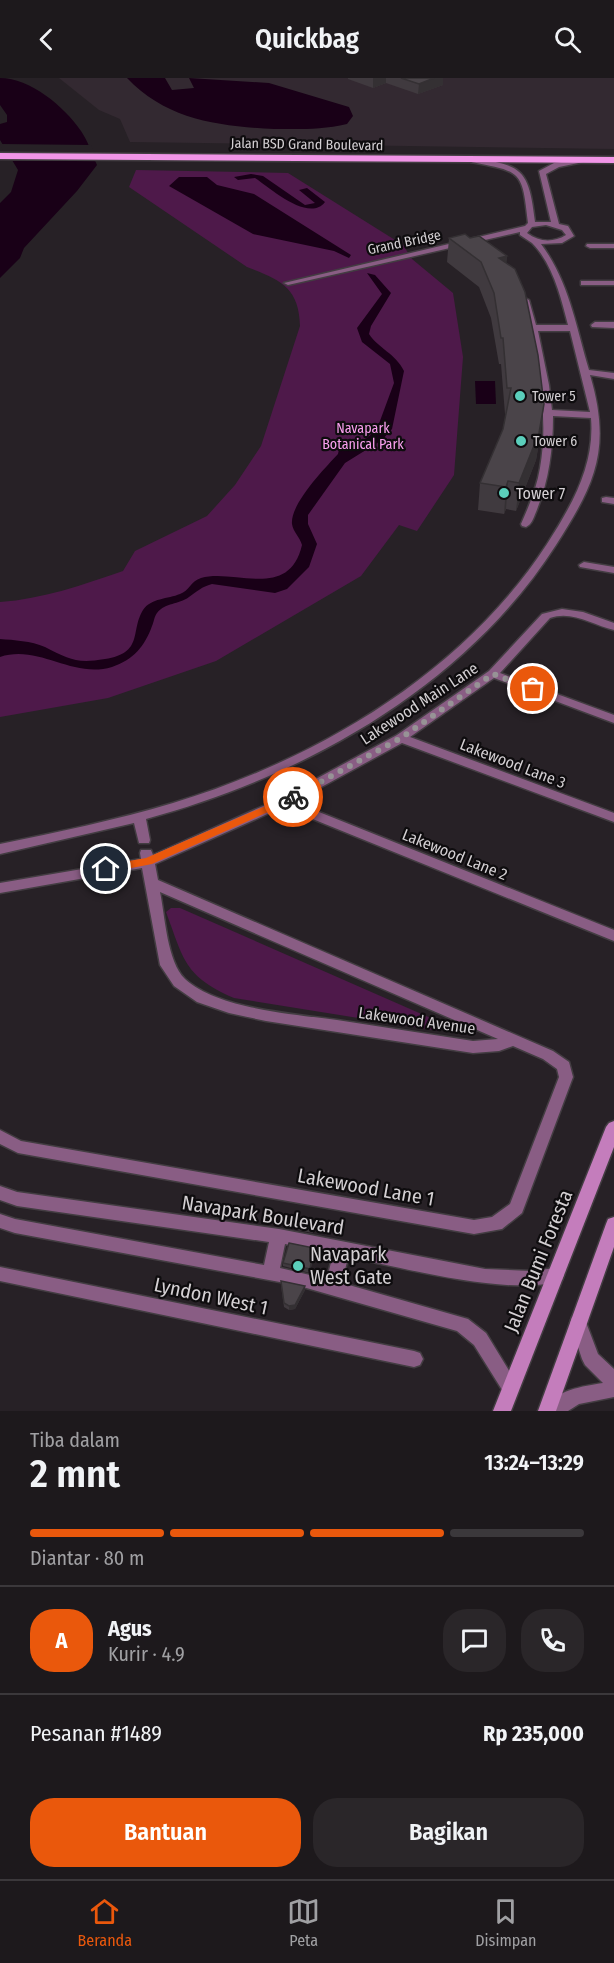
<!DOCTYPE html>
<html lang="id">
<meta charset="utf-8">
<style>
:root{--surface:#1d191c;--page:#2a2629;--text:#f1f3f6;--muted:#a0a0a3;--line:#3b383b;--accent:#ea580c}
body{margin:0;font-family:"Fira Sans Condensed",sans-serif;background:var(--page);color:var(--text);height:100vh;display:flex;flex-direction:column;font-size:22px;white-space:nowrap}
*{box-sizing:border-box;margin:0}
p{font-size:20px;color:var(--muted)}
.icon{flex:none;width:33px;height:33px;fill:none;stroke:currentColor;stroke-width:2;stroke-linecap:round;stroke-linejoin:round}
.map{position:relative;height:1333px;overflow:hidden}
.side{display:flex;flex-direction:column;background:var(--surface);flex:1}
.side>*{flex:none}
.pin{position:absolute;display:grid;place-items:center;width:51px;height:51px;color:#fff;margin:-26px;border:3px solid #fff;border-radius:50%;box-shadow:0 2px 6px #0007}
.courier{position:absolute;display:grid;place-items:center;width:60px;height:60px;margin:-30px;border:4px solid #ea580c;border-radius:50%;background:#fff;color:#222;box-shadow:0 2px 8px #0007}
.overview em{font-style:normal;font-weight:600}
.overview div{display:flex;flex-direction:column-reverse}
.overview{display:flex;align-items:center;justify-content:space-between;height:102px;padding:0 30px}
h1{font-size:39px;font-weight:600;line-height:45px}
.bar{display:grid;grid-template-columns:repeat(4,1fr);gap:9px 6px;align-content:center;height:72px;padding:0 30px}
.bar i{height:8px;border-radius:4px;background:var(--line)}
.bar .on{background:var(--accent)}
.bar p{grid-column:span 4}
.line{display:flex;align-items:center;gap:15px;padding:0 30px;border-top:2px solid var(--line)}
.line div{flex:1}
.round{display:grid;place-items:center;flex:none;width:63px;height:63px;border-radius:24px;background:var(--page)}
.primary-button{display:flex;gap:12px;margin-top:auto;padding:12px 30px}
.primary-button a{flex:1;height:69px;border-radius:24px;background:var(--accent);color:#fff;font-size:24px;font-weight:600;line-height:69px;text-align:center}
.primary-button a+a{background:var(--page);color:var(--text)}
header{display:flex;justify-content:space-between;align-items:center;height:78px;padding:0 30px;background:var(--surface);font-size:27px;font-weight:600}
.dock{display:flex;justify-content:space-around;align-items:center;height:84px;border-top:2px solid var(--line);background:var(--surface);font-size:16px;color:var(--muted)}
.dock a{display:grid;justify-items:center;gap:3px}
.dock .on{color:var(--accent)}
.map>svg:first-child{display:block}
.built{fill:#332931}
.green{fill:#4e194a}
.water{fill:#190017}
.pier{fill:#272126}
.lines{fill:none;stroke-linecap:round;stroke-linejoin:round}
.minor-casing{stroke:#433d42;stroke-width:3}
.secondary-casing{stroke:#433d42;stroke-width:3}
.primary-casing{stroke:#433d42;stroke-width:3}
.minor{fill:#895d84;fill-rule:evenodd}
.secondary{fill:#c47dbc;fill-rule:evenodd}
.primary{fill:#f195e7;fill-rule:evenodd}
.wall{fill:#403a3f}
.shaded-wall{fill:#343033}
.building{fill:#4a4449;stroke:#343033;stroke-width:1.5}
.route{fill:#ea580c}
.done{stroke:#979396;stroke-width:6;stroke-dasharray:0 10.8}
.poi-dot{fill:#5bcebb;stroke:#0e0c0e;stroke-width:2}
.labels{text-anchor:middle;stroke-width:4.5;stroke-linejoin:round;paint-order:stroke}
.far-street-label{font-size:14px;fill:#d4d0d3;stroke:#0e0c0e}
.far-poi-label{font-size:14px;fill:#d4d0d3;stroke:#0e0c0e;text-anchor:start}
.far-park-label{font-size:14px;fill:#fba0f0;stroke:#0e0c0e}
.poi-label{font-size:16px;fill:#d4d0d3;stroke:#0e0c0e;text-anchor:start}
.street-label{font-size:16px;fill:#d4d0d3;stroke:#0e0c0e}
.near-street-label{font-size:20px;fill:#d4d0d3;stroke:#0e0c0e}
.near-poi-label{font-size:20px;fill:#d4d0d3;stroke:#0e0c0e;text-anchor:start}
</style>
<header><svg class="icon" aria-label="back" viewBox="0 0 24 24"><path d="M15 5l-7 7 7 7"/></svg>Quickbag<svg class="icon" aria-label="search" viewBox="0 0 24 24"><circle cx="10" cy="10" r="6"/><path d="M15 15l6 6"/></svg></header>
<div class="map">
<svg width="614" height="1333" viewBox="0 0 614 1333">
<rect width="100%" height="100%" fill="#272126"/>
<polygon class="built" points="59,0 614,0 614,71 130,64 120,41 99,32"/>
<g class="green">
<path d="M 136,92 L 288,95 L 403,167 L 412,181 L 453,215 L 463,279 L 454,397 L 417,453 L 399,447 L 361,498 L 216,583 L 108,620 L 0,639 L 0,524 C 43,521 82,507 123,493 L 135,473 L 207,438 L 235,407 L 261,368 L 300,248 C 299,209 280,202 247,189 L 129,109 Z"/>
<path d="M 171,830 L 180,830 L 442,945 L 444,951 L 439,953 L 234,920 C 184,898 184,882 166,834 Z"/>
</g>
<g class="water">
<path d="M 0,0 C 30,0 64,28 81,53 C 88,63 92,76 97,87 L 77,113 L 24,170 L 20,180 L 0,200 L 0,125 L 11,114 L 18,92 L 0,62 L 0,46 L 7,44 L 7,37 L 0,27 Z"/>
<path d="M 127,0 L 165,0 L 172,12 L 194,10 L 189,0 L 269,5 L 349,29 L 353,38 L 347,46 C 322,52 299,51 274,51 C 218,48 167,42 127,0 Z"/>
<path d="M 251,96 L 263,98 L 305,127 L 315,125 L 299,112 L 307,110 L 325,124 C 309,145 270,110 255,100 L 238,102 L 234,99 Z"/>
<polygon points="179,99 207,99 217,107 254,116 351,177 349,180 334,173 253,156 169,108"/>
<path d="M 367,195 L 375,197 L 391,215 L 371,248 L 369,256 C 379,271 395,275 404,293 L 392,351 L 382,362 L 345,385 L 308,437 L 308,446 L 317,466 L 309,489 L 287,511 L 275,515 L 212,506 C 201,509 198,513 189,519 C 178,527 166,524 157,535 C 154,539 154,544 152,548 C 145,568 133,582 112,589 C 72,601 39,566 0,579 L 0,561 C 14,562 31,563 45,569 C 69,581 76,586 105,581 C 144,575 130,553 143,532 C 151,520 168,521 180,516 C 189,513 191,503 201,500 C 234,490 289,523 302,467 C 300,459 293,454 292,446 C 290,426 325,390 338,376 L 339,371 L 367,360 L 377,351 L 394,305 L 390,286 L 362,264 L 357,250 L 382,216 Z"/>
<polygon points="475,303 495,303 496,326 476,326"/>
</g>
<polygon class="pier" points="0,66 91,67 98,83 8,83"/>
<g class="lines">
<defs>
<g id="minor">
<path d="M 473,81 C 524,86 529,94 535,144 L 551,144 L 539,93 L 554,85 L 584,81 L 588,83 L 559,89 L 546,96 L 559,146 L 568,148 L 574,158 L 562,165 L 541,166 C 569,203 576,249 589,292 L 614,295 L 614,301 L 590,297 C 612,371 595,406 556,467 C 465,609 305,698 146,741 L 150,762 L 149,765 L 139,765 L 134,745 L 0,776 L 0,766 C 58,754 116,742 173,725 C 318,681 463,595 547,466 C 572,427 595,387 591,340 L 553,338 C 553,372 549,403 536,434 C 533,441 532,446 526,449 L 522,448 L 521,446 C 529,428 537,409 540,390 C 550,333 536,276 521,222 L 525,220 L 529,222 L 536,247 L 568,247 C 561,220 553,186 532,165 C 528,162 524,160 520,157 L 520,154 L 288,207 L 284,205 L 525,148 L 528,145 C 522,92 522,94 471,84 L 469,83 ZM 546,147 L 562,152 L 566,157 C 553,165 539,164 527,155 L 532,149 ZM 538,253 L 570,253 L 590,334 L 552,332 L 549,307 Z"/>
<polygon points="587,166 614,166 614,170 590,170 586,168"/>
<rect x="581" y="203" width="33" height="4"/>
<polygon points="595,244 614,244 614,250 592,249 591,247"/>
<polygon points="606,419 614,420 614,426 602,424 602,420"/>
<polygon points="584,484 614,489 614,495 580,489 579,487"/>
<path d="M 562,531 L 583,534 L 614,545 L 614,552 C 593,547 572,532 550,540 L 500,595 L 614,637 L 614,645 L 494,600 L 410,659 L 614,735 L 614,744 L 402,665 L 294,724 L 614,852 L 614,863 L 283,729 L 155,786 L 158,802 L 553,973 L 569,984 L 573,999 L 522,1135 L 502,1151 L 474,1156 L 18,1075 L 0,1066 L 0,1052 L 21,1063 L 474,1142 L 492,1139 L 510,1126 L 559,999 L 557,991 L 543,981 L 513,968 L 499,973 L 473,975 L 266,943 L 229,935 L 197,924 L 174,908 L 160,887 L 142,790 L 0,815 L 0,805 L 141,781 L 140,775 L 141,772 L 151,772 L 153,777 L 279,721 L 397,657 L 489,593 L 542,536 ZM 160,814 L 498,961 L 473,963 C 428,956 382,949 337,942 C 293,936 218,931 185,901 C 167,884 165,838 160,814 Z"/>
<path d="M 0,1108 L 17,1114 L 279,1151 L 485,1191 L 531,1193 L 556,1190 L 562,1192 L 564,1197 L 562,1202 C 514,1220 401,1189 348,1179 L 342,1205 L 468,1241 L 486,1255 L 519,1309 L 516,1315 L 510,1317 L 504,1315 L 474,1267 L 457,1253 L 296,1207 L 15,1155 L 0,1150 L 0,1136 L 15,1141 L 264,1187 L 269,1164 L 17,1128 L 0,1122 ZM 285,1166 L 333,1176 L 327,1201 L 280,1190 Z"/>
<polygon points="0,1189 414,1273 420,1275 423,1281 420,1287 414,1289 0,1203"/>
<path d="M 578,1237 L 584,1239 L 598,1276 L 614,1291 L 614,1319 L 579,1326 L 568,1333 L 544,1333 C 553,1312 584,1308 603,1305 L 585,1287 L 582,1281 L 570,1245 L 572,1239 Z"/>
</g>
<g id="secondary">
<polygon points="614,1043 614,1069 511,1333 493,1333 606,1049 609,1045"/>
<polygon points="614,1139 614,1169 556,1333 538,1333 606,1146 608,1141"/>
</g>
<polygon id="primary" points="0,75 614,79 614,85 0,81"/>
</defs>
<use href="#minor" class="minor-casing"/>
<use href="#secondary" class="secondary-casing"/>
<use href="#primary" class="primary-casing"/>
<use href="#minor" class="minor"/>
<use href="#secondary" class="secondary"/>
<use href="#primary" class="primary"/>
</g>
<g class="wall">
<polygon points="348,0 444,0 443,0 443,7 418,16 386,5 373,10 348,1"/>
<polygon points="449,160 470,160 507,178 506,185 541,353 536,382 516,433 506,431 504,436 478,432 480,405 503,351 506,336 505,336 501,286 499,286 491,240 479,209 447,184"/>
<polygon points="297,1148 313,1151 313,1155 297,1152"/>
<polygon points="314,1174 310,1195 283,1188 283,1185"/>
<polygon points="281,1207 305,1212 295,1231 289,1232 284,1229"/>
</g>
<g class="shaded-wall">
<polygon points="373,0 386,0 386,5 373,10"/>
<polygon points="434,0 444,0 443,0 443,7 418,16 419,6"/>
<polygon points="507,178 505,203 499,180"/>
<polygon points="544,326 541,353 536,382 516,433 519,405"/>
<polygon points="508,403 506,431 504,436 506,409"/>
<polygon points="305,1208 305,1212 295,1231 289,1232 289,1228"/>
</g>
<g class="building">
<polygon points="401,0 434,0 419,6"/>
<polygon points="465,156 470,160 479,158 507,178 499,180 515,191 525,214 538,277 544,326 539,355 519,405 508,403 506,409 480,405 503,351 511,310 507,310 503,260 501,260 494,215 481,184 449,160"/>
<polygon points="307,1141 313,1151 297,1148"/>
<polygon points="289,1165 314,1170 310,1191 283,1185"/>
<polygon points="281,1203 305,1208 295,1227 289,1228 284,1225"/>
</g>
<polygon class="route" points="293,716 298,719 297,721 152,786 106,795 100,791 106,787 146,780"/>
<g class="lines">
<polyline class="done" points="293,719 401,660 493,596 533,611"/>
</g>
<g class="poi-dot">
<circle cx="520" cy="318" r="6"/>
<circle cx="521" cy="363" r="6"/>
<circle cx="504" cy="415" r="6"/>
<circle cx="298" cy="1188" r="6"/>
</g>
<g class="labels">
<g class="far-street-label">
<text transform="translate(307 66) rotate(1)" y="5">Jalan BSD Grand Boulevard</text>
<text transform="translate(404 164) rotate(-12)" y="5">Grand Bridge</text>
</g>
<g class="far-poi-label">
<text x="532" y="323">Tower 5</text>
<text x="533" y="368">Tower 6</text>
</g>
<g class="far-park-label">
<text x="363" y="355">Navapark<tspan x="363" dy="16">Botanical Park</tspan></text>
</g>
<g class="poi-label">
<text x="516" y="421">Tower 7</text>
</g>
<g class="street-label">
<text transform="translate(419 625) rotate(-33)" y="6">Lakewood Main Lane</text>
<text transform="translate(513 685) rotate(21)" y="6">Lakewood Lane 3</text>
<text transform="translate(455 776) rotate(22)" y="6">Lakewood Lane 2</text>
<text transform="translate(417 942) rotate(8)" y="6">Lakewood Avenue</text>
</g>
<g class="near-street-label">
<text transform="translate(366 1109) rotate(10)" y="7">Lakewood Lane 1</text>
<text transform="translate(263 1137) rotate(9)" y="7">Navapark Boulevard</text>
<text transform="translate(538 1183) rotate(-68)" y="7">Jalan Bumi Foresta</text>
<text transform="translate(211 1218) rotate(12)" y="7">Lyndon West 1</text>
</g>
<g class="near-poi-label">
<text x="310" y="1183">Navapark<tspan x="310" dy="23">West Gate</tspan></text>
</g>
</g>
</svg>
<div class="pin" style="left:533px;top:611px;background:#ea580c"><svg class="icon" aria-label="bag" viewBox="0 0 24 24"><path d="M5 8h14l-1 12H6zM9 8a3 3 0 0 1 6 0"/></svg></div>
<div class="pin" style="left:106px;top:791px;background:#1f2937"><svg class="icon" aria-label="home" viewBox="0 0 24 24"><path d="M3 11l9-7 9 7M6 9v11h12V9"/></svg></div>
<div class="courier" style="left:293px;top:719px"><svg class="icon" aria-label="bike" viewBox="0 0 24 24"><circle cx="6" cy="16" r="4"/><circle cx="18" cy="16" r="4"/><path d="M6 16l4-8h5l3 8M10 8l3 8H6M13 5h3"/></svg></div>
</div>
<section class="side">
<div class="overview"><div><h1>2 mnt</h1><p>Tiba dalam</p></div><em>13:24–13:29</em></div>
<div class="bar"><i class="on"></i><i class="on"></i><i class="on"></i><i></i><p>Diantar · 80 m</p></div>
<div class="line" style="height:108px"><b class="round" style="background:var(--accent);color:#fff">A</b><div><b>Agus</b><p>Kurir · 4.9</p></div><a class="round"><svg class="icon" aria-label="chat" viewBox="0 0 24 24"><path d="M4 5h16v11H9l-5 4z"/></svg></a><a class="round"><svg class="icon" aria-label="phone" viewBox="0 0 24 24"><path d="M5 4h4l2 5-3 2q2 4 5 5l2-3 5 2v4C11 20 4 13 5 4z"/></svg></a></div>
<div class="line" style="height:78px"><div>Pesanan #1489</div><b>Rp 235,000</b></div>
<div class="primary-button"><a>Bantuan</a><a>Bagikan</a></div>
</section>
<nav class="dock">
<a class="on"><svg class="icon" aria-label="home" viewBox="0 0 24 24"><path d="M3 11l9-7 9 7M6 9v11h12V9"/></svg>Beranda</a>
<a><svg class="icon" aria-label="map" viewBox="0 0 24 24"><path d="M3 6l6-2 6 2 6-2v14l-6 2-6-2-6 2zM9 4v14M15 6v14"/></svg>Peta</a>
<a><svg class="icon" aria-label="saved" viewBox="0 0 24 24"><path d="M7 4h10v16l-5-4-5 4z"/></svg>Disimpan</a>
</nav>
